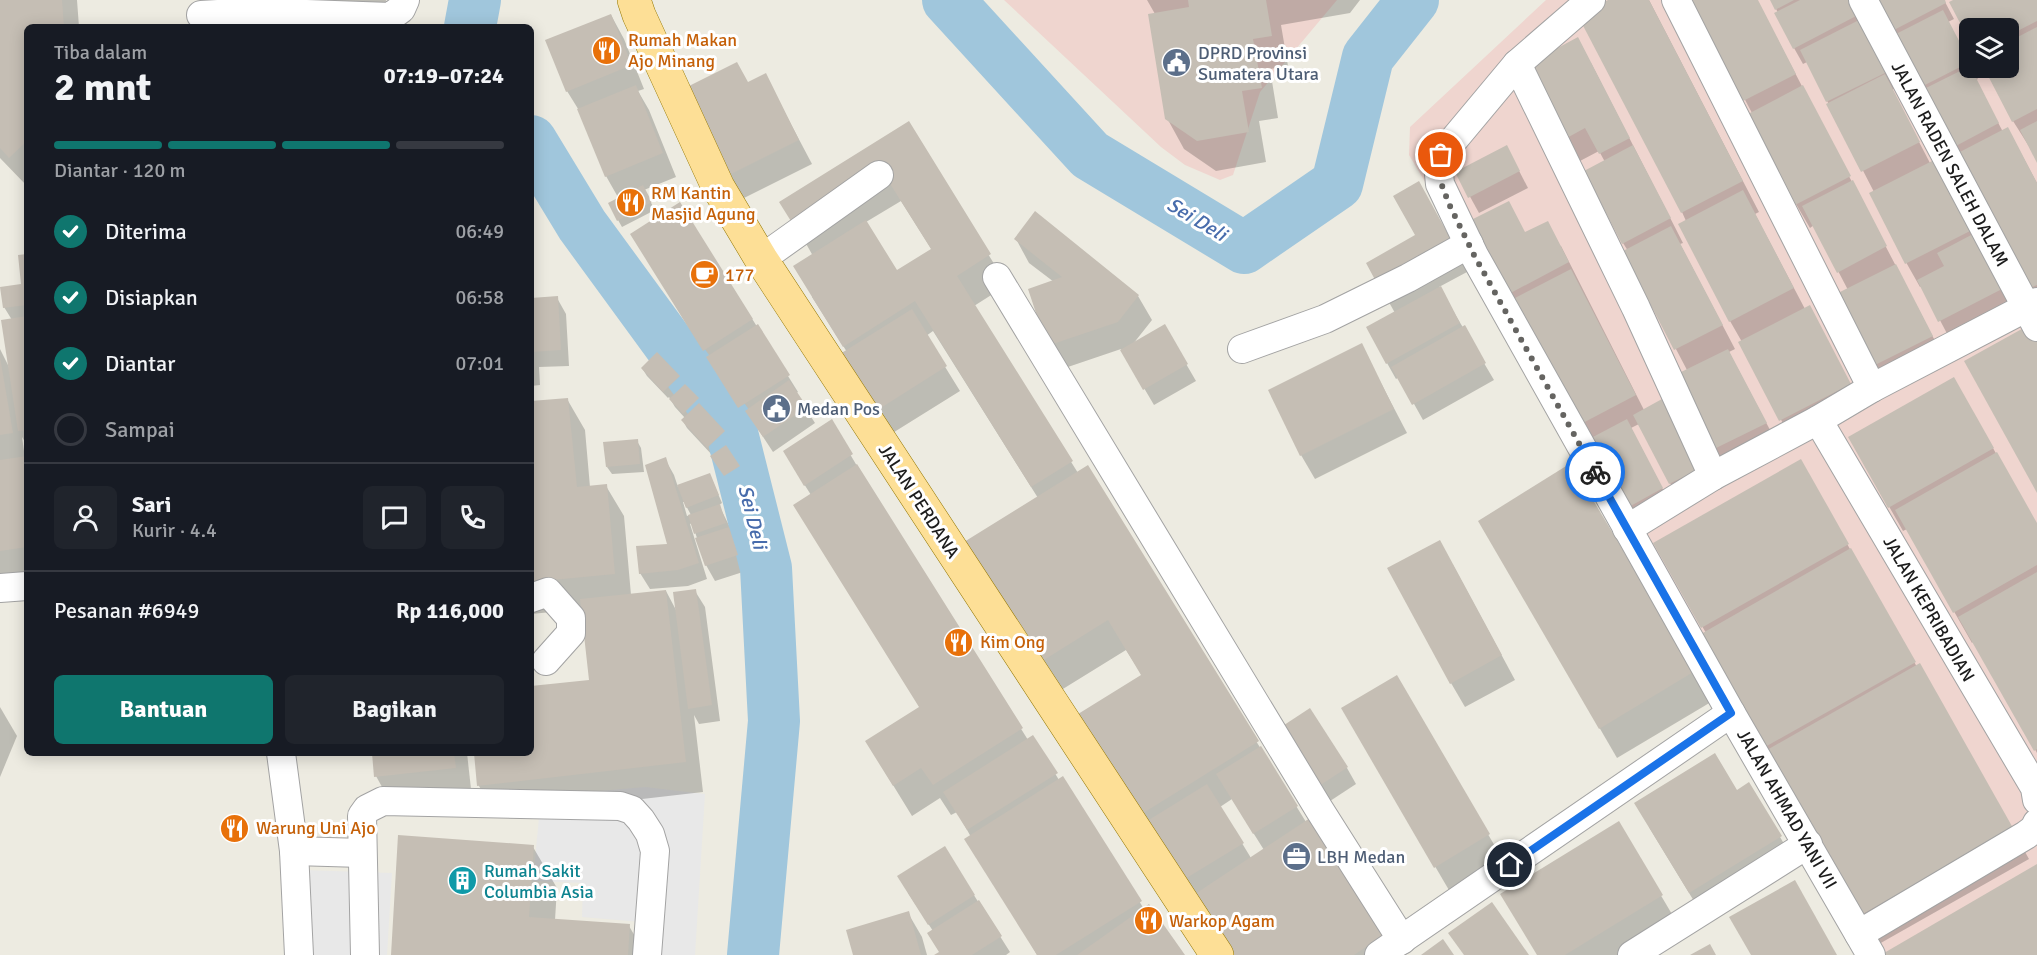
<!DOCTYPE html>
<html lang="id">
<meta charset="utf-8">
<style>
:root{--surface:#171b24;--page:#20242c;--text:#f1f3f6;--muted:#9ea1a6;--line:#363941;--accent:#0f766e}
body{margin:0;font-family:Signika,sans-serif;background:var(--page);color:var(--text);height:100vh;display:flex;flex-direction:column;font-size:22px;white-space:nowrap}
*{box-sizing:border-box;margin:0}
p{font-size:20px;color:var(--muted)}
.icon{flex:none;width:33px;height:33px;fill:none;stroke:currentColor;stroke-width:2;stroke-linecap:round;stroke-linejoin:round}
.map{position:relative;flex:1;overflow:hidden}
.sheet{position:absolute;left:24px;top:24px;width:510px;height:732px;display:flex;flex-direction:column;background:var(--surface);border-radius:9px;box-shadow:0 3px 15px #0003}
.sheet>*{flex:none}
.controls{position:absolute;left:1959px;top:18px;display:grid;gap:12px}
.controls a{display:grid;place-items:center;width:60px;height:60px;border-radius:9px;background:var(--surface);box-shadow:0 3px 15px #0003;font-size:30px}
.pin{position:absolute;display:grid;place-items:center;width:51px;height:51px;color:#fff;margin:-26px;border:3px solid #fff;border-radius:50%;box-shadow:0 2px 6px #0007}
.courier{position:absolute;display:grid;place-items:center;width:60px;height:60px;margin:-30px;border:4px solid #1a73e8;border-radius:50%;background:#fff;color:#222;box-shadow:0 2px 8px #0007}
.headline em{font-style:normal;font-weight:800}
.headline div{display:flex;flex-direction:column-reverse}
.headline{display:flex;align-items:center;justify-content:space-between;height:102px;padding:0 30px}
h1{font-size:39px;font-weight:800;line-height:45px}
.bar{display:grid;grid-template-columns:repeat(4,1fr);gap:9px 6px;align-content:center;height:72px;padding:0 30px}
.bar i{height:8px;border-radius:4px;background:var(--line)}
.bar .current{background:var(--accent)}
.bar p{grid-column:span 4}
.line{display:flex;align-items:center;gap:15px;padding:0 30px;border-top:2px solid var(--line)}
.line div{flex:1}
.round{display:grid;place-items:center;flex:none;width:63px;height:63px;border-radius:9px;background:var(--page)}
ol{padding:0 30px;list-style:none}
li{display:flex;align-items:center;gap:18px;height:66px}
li p{margin-inline-start:auto}
li .icon{padding:6px;border-radius:50%;background:var(--accent);color:#fff;stroke-width:4}
li:last-child{color:var(--muted)}
li i{width:33px;height:33px;border:3px solid var(--line);border-radius:50%}
.button{display:flex;gap:12px;margin-top:auto;padding:12px 30px}
.button a{flex:1;height:69px;border-radius:9px;background:var(--accent);color:#fff;font-size:24px;font-weight:800;line-height:69px;text-align:center}
.button a+a{background:var(--page);color:var(--text)}
.map>svg:first-child{display:block}
.commercial{fill:#efd5cf;fill-rule:evenodd}
.parking{fill:#e8e8e8}
.shadow{fill:#0003;fill-rule:evenodd}
.lines{fill:none;stroke-linecap:round;stroke-linejoin:round}
.river{stroke:#a0c6dc;stroke-width:52}
.building{fill:#c5beb4}
.minor-casing{stroke:#a3a3a3;stroke-width:30}
.major-casing{stroke:#937700;stroke-width:34}
.minor{stroke:#fff;stroke-width:28}
.major{stroke:#fddf96;stroke-width:33}
.done{stroke:#656461;stroke-width:6;stroke-dasharray:0 10.8}
.route{stroke:#1a73e8;stroke-width:8}
.labels{text-anchor:middle;stroke-width:6;stroke-linejoin:round;paint-order:stroke}
.food-label{font-size:18px;fill:#c56008;stroke:#fff;text-anchor:start}
.service-label{font-size:18px;fill:#4e5e75;stroke:#fff;text-anchor:start}
.street-label{font-size:18px;fill:#1c1c1c;stroke:#fff}
.culture-label{font-size:18px;fill:#0d838f;stroke:#fff;text-anchor:start}
.water-label{font-size:20px;font-style:italic;fill:#486cac;stroke:#fff}
</style>
<div class="map">
<svg width="2037" height="955" viewBox="0 0 2037 955">
<rect width="100%" height="100%" fill="#edebe1"/>
<g class="commercial">
<polygon points="1004,0 1337,0 1260,92 1233,175 1220,180 1185,165 1161,147"/>
<path d="M 1546,0 L 2037,0 L 2037,955 L 1886,955 L 1409,155 L 1410,127 ZM 1970,28 L 2008,28 L 2008,68 L 1970,68 Z"/>
</g>
<g class="parking">
<polygon points="645,787 705,794 695,955 639,955 642,922 582,917 583,883 533,881 541,796"/>
<polygon points="303,870 392,873 387,955 311,955"/>
</g>
<g class="shadow">
<polygon points="0,0 77,0 79,27 27,27 27,186 0,158"/>
<polygon points="270,0 386,0 382,24"/>
<polygon points="1147,0 1360,0 1350,13 1281,25 1288,66 1270,69 1278,118 1259,121 1266,162 1216,171 1184,149 1167,118 1155,14"/>
<polygon points="1612,0 1649,0 1759,212 1755,214 1805,309 1810,307 1863,409 1794,444 1740,343 1742,342 1730,321 1682,212"/>
<polygon points="1692,0 1757,0 1945,360 1888,389 1874,366 1848,290 1814,225 1810,228 1796,204 1752,113"/>
<polygon points="1772,0 1850,0 1895,88 1892,90 1930,163 1937,160 2016,312 1953,345 1922,286 1920,287 1907,264 1871,194 1874,192 1807,62 1803,64 1794,48"/>
<polygon points="1944,0 1954,19 1948,22 1970,63 1970,68 1972,68 1978,79 1976,80 2003,132 2008,129 2037,183 2037,306 1891,31"/>
<polygon points="1956,0 2037,0 2037,159 2013,121 1986,68 2008,68 2008,28 1970,28"/>
<polygon points="611,15 624,39 644,89 638,91 649,110 676,177 644,190 655,210 622,227 618,220 619,199 606,176 580,112 567,91"/>
<polygon points="1591,63 1683,243 1680,244 1735,349 1729,352 1779,447 1725,473 1687,370 1625,252 1628,251 1623,243 1605,162 1599,151 1580,161 1566,138"/>
<polygon points="765,75 812,164 740,200 726,176 748,84"/>
<path d="M 908,123 L 1007,285 L 974,306 L 1078,473 L 1087,467 L 1306,822 L 1401,955 L 1226,955 L 1089,750 L 1143,676 L 1126,650 L 1058,692 L 984,573 L 1038,498 L 933,331 L 926,336 L 960,391 L 891,434 L 847,352 L 812,297 L 813,256 L 796,226 ZM 901,201 L 932,250 L 897,272 L 866,222 ZM 1232,799 L 1264,850 L 1251,858 L 1220,807 Z"/>
<polygon points="1515,163 1528,188 1479,213 1457,173"/>
<polygon points="1418,183 1467,272 1439,287 1494,380 1423,420 1399,377 1396,379 1387,363 1395,313 1381,288 1417,236"/>
<polygon points="680,204 788,376 798,392 796,393 815,423 773,452 752,420 748,423 646,258"/>
<polygon points="1526,234 1561,246 1644,410 1707,485 1679,500 1639,424 1631,428 1671,505 1637,523 1506,295"/>
<polygon points="1016,239 1138,296 1152,320 1133,344 1164,326 1196,381 1154,405 1121,349 1062,369 1048,346 1054,282 1029,263"/>
<polygon points="27,256 27,445 22,437 25,458 27,458 27,580 0,583 0,349 10,369 12,320 4,307 23,286"/>
<polygon points="531,296 533,299 557,298 566,314 569,366 539,367 540,385 531,386"/>
<polygon points="1361,345 1407,433 1315,479 1301,455"/>
<polygon points="642,368 679,376 684,386 698,399 702,406 701,408 723,432 728,439 712,454 738,466 743,474 729,483 713,456 687,428 683,421 685,418 675,407 669,397 668,398 647,376"/>
<polygon points="1954,379 2037,526 2037,753 1974,641 1972,643 1907,529 1903,531 1850,438"/>
<polygon points="567,399 585,430 590,487 606,486 624,516 631,595 666,591 676,610 695,591 705,607 720,721 699,724 694,715 703,792 496,816 479,786 475,753 531,753 531,688 591,681 583,609 531,614 531,402"/>
<polygon points="831,422 860,471 1028,740 1033,737 1059,780 1063,778 1144,909 1183,955 1037,955 957,812 951,815 940,798 912,816 885,772 920,708 811,495 794,468"/>
<polygon points="637,441 641,448 644,472 612,474 607,467"/>
<path d="M 665,459 L 674,475 L 678,487 L 710,475 L 722,503 L 719,505 L 738,544 L 746,571 L 715,581 L 706,565 L 692,523 L 690,524 L 707,579 L 688,586 L 650,589 L 640,573 L 669,545 ZM 683,502 L 684,502 L 691,515 L 687,516 Z"/>
<polygon points="1800,461 1917,667 1937,695 2029,859 1879,944 1703,635 1706,633 1655,544"/>
<polygon points="1571,465 1711,702 1617,758 1480,522"/>
<polygon points="1453,565 1515,680 1465,707 1451,683"/>
<polygon points="1396,677 1506,865 1453,897 1343,709"/>
<polygon points="0,707 17,736 0,777"/>
<polygon points="1286,747 1347,768 1356,784 1324,805"/>
<polygon points="373,753 467,753 472,798 393,807 376,776"/>
<polygon points="1749,784 1794,861 1703,916 1649,827 1736,792"/>
<polygon points="1618,823 1679,926 1632,955 1538,955"/>
<polygon points="533,847 557,888 555,920 629,926 646,955 392,955"/>
<polygon points="944,848 1010,952 1006,955 937,955 941,953 933,931 908,893"/>
<polygon points="908,913 922,937 927,955 855,955"/>
</g>
<g class="lines">
<g class="river">
<polyline points="948,0 1090,155 1244,248 1337,184 1368,57 1413,0"/>
<polyline points="470,27 475,0"/>
<polyline points="531,141 582,225 731,429 766,568 774,721 753,955"/>
</g>
</g>
<g class="building">
<polygon points="0,0 62,0 64,27 27,27 27,141 9,158 0,148"/>
<polygon points="1188,0 1266,0 1272,36 1253,39 1262,88 1242,91 1249,132 1197,141 1165,119 1148,14 1189,7"/>
<polygon points="1608,0 1649,0 1743,181 1681,213 1578,16"/>
<polygon points="1691,0 1758,0 1796,74 1743,101"/>
<polygon points="1770,0 1794,0 1775,10"/>
<polygon points="1800,0 1851,0 1858,15 1793,49 1774,13"/>
<polygon points="1874,0 1945,0 1946,3 1890,32"/>
<polygon points="1953,0 2037,0 2037,21 2008,36 2008,28 1970,28 1970,42 1949,2"/>
<polygon points="1943,10 1970,62 1921,87 1894,35"/>
<polygon points="611,14 632,65 566,92 545,40"/>
<polygon points="1861,19 1887,72 1826,102 1800,50"/>
<polygon points="2037,27 2037,109 2012,122 1984,68 2008,68 2008,42"/>
<polygon points="1578,37 1630,138 1599,154 1585,128 1565,139 1526,65"/>
<polygon points="737,62 748,82 766,73 799,140 725,177 681,90"/>
<polygon points="1970,66 1999,123 1954,147 1924,89"/>
<polygon points="1885,74 1920,142 1861,172 1826,104"/>
<polygon points="636,85 663,153 605,177 577,109"/>
<polygon points="1803,85 1851,176 1795,205 1748,114"/>
<polygon points="909,121 991,254 957,276 1073,461 1031,487 915,301 843,347 793,266 866,220 897,270 931,249 882,171 794,226 779,202"/>
<polygon points="2037,121 2037,163 2020,130"/>
<polygon points="2008,127 2037,183 2037,285 2026,290 1956,154"/>
<polygon points="1507,145 1520,171 1468,198 1455,172"/>
<polygon points="1633,145 1671,218 1622,244 1584,171"/>
<polygon points="1938,158 1974,229 1905,264 1869,193"/>
<polygon points="1853,180 1887,246 1837,273 1802,206"/>
<polygon points="1419,181 1455,247 1380,289 1366,263 1415,235 1393,196"/>
<polygon points="643,185 652,202 617,221 608,203"/>
<polygon points="1743,190 1794,288 1729,322 1678,224"/>
<polygon points="1509,201 1525,232 1548,221 1569,262 1505,296 1467,222"/>
<polygon points="680,202 753,319 703,351 630,234"/>
<polygon points="1035,211 1139,295 1118,322 1047,346 1028,289 1062,277 1014,239"/>
<polygon points="1671,226 1723,325 1674,350 1623,251"/>
<polygon points="1975,233 2004,288 1938,322 1917,280 1944,266 1937,253"/>
<polygon points="27,254 27,305 3,308 0,287 21,284 18,255"/>
<polygon points="1896,264 1933,336 1873,366 1836,294"/>
<polygon points="1571,269 1636,395 1579,425 1513,299"/>
<polygon points="1441,286 1460,323 1386,364 1366,327"/>
<polygon points="558,296 561,350 531,352 531,298"/>
<polygon points="1810,305 1851,384 1779,421 1738,342"/>
<polygon points="912,309 947,366 876,411 840,354"/>
<polygon points="27,316 27,430 18,431 1,320"/>
<polygon points="758,324 790,375 738,408 706,357"/>
<polygon points="1165,324 1188,364 1143,390 1120,350"/>
<polygon points="1465,325 1486,363 1412,405 1391,367"/>
<polygon points="2029,325 2037,340 2037,493 1964,361"/>
<polygon points="1362,343 1394,409 1300,456 1268,390"/>
<polygon points="1728,349 1767,423 1710,451 1677,374"/>
<polygon points="657,352 680,376 663,392 641,368"/>
<polygon points="0,357 13,433 0,435"/>
<polygon points="1954,377 1994,448 1888,508 1848,437"/>
<polygon points="789,380 807,407 763,437 745,411"/>
<polygon points="685,384 699,398 683,414 669,399"/>
<polygon points="568,398 577,487 607,484 615,574 531,582 531,401"/>
<polygon points="1662,399 1699,469 1669,484 1633,415"/>
<polygon points="699,403 725,431 707,448 681,420"/>
<polygon points="832,419 853,454 804,486 783,451"/>
<polygon points="1627,419 1663,488 1627,508 1591,438"/>
<polygon points="638,439 640,464 606,467 603,442"/>
<polygon points="726,445 740,466 724,476 710,456"/>
<polygon points="1997,452 2037,523 2037,565 1953,613 1895,510"/>
<polygon points="27,456 27,547 0,551 0,460"/>
<polygon points="666,457 699,563 678,570 639,574 636,546 667,544 645,465"/>
<polygon points="1801,459 1849,544 1701,628 1653,543"/>
<polygon points="1571,463 1695,671 1599,729 1478,521"/>
<polygon points="857,464 1023,728 933,785 921,768 893,786 865,741 919,707 793,505"/>
<polygon points="1088,465 1259,741 1132,820 1070,719 1141,675 1108,620 1039,663 964,542"/>
<polygon points="710,473 719,495 686,508 677,485"/>
<polygon points="720,504 726,523 694,534 688,515"/>
<polygon points="729,527 738,555 705,566 695,538"/>
<polygon points="1440,540 1502,655 1450,684 1387,568"/>
<polygon points="1851,548 1916,662 1765,747 1701,634"/>
<polygon points="2037,572 2037,749 2034,751 1958,617"/>
<polygon points="696,589 712,705 688,709 673,592"/>
<polygon points="666,590 686,762 477,786 474,753 531,753 531,686 589,680 580,599"/>
<polygon points="1920,663 2013,828 1861,915 1767,750"/>
<polygon points="1397,675 1490,834 1434,868 1341,708"/>
<polygon points="1310,708 1348,767 1313,790 1275,731"/>
<polygon points="1033,735 1058,773 967,830 943,792"/>
<polygon points="1261,746 1298,806 1253,834 1216,774"/>
<polygon points="372,753 454,753 456,768 374,777"/>
<polygon points="1715,753 1737,790 1749,782 1782,836 1689,893 1634,803"/>
<polygon points="1063,776 1142,901 1056,955 1037,955 964,839"/>
<polygon points="1207,784 1244,843 1175,885 1139,826"/>
<polygon points="1313,816 1389,932 1354,955 1227,955 1189,898"/>
<polygon points="1619,821 1663,895 1565,955 1537,955 1500,894"/>
<polygon points="398,835 534,845 529,917 630,924 628,955 391,955"/>
<polygon points="945,846 975,895 928,925 897,876"/>
<polygon points="2037,864 2037,955 1885,955 1884,953"/>
<polygon points="1795,880 1837,955 1751,955 1729,917"/>
<polygon points="979,900 1002,936 972,955 934,955 939,952 927,933"/>
<polygon points="1492,902 1529,955 1464,955 1448,933"/>
<polygon points="1149,904 1185,955 1077,955"/>
<polygon points="909,911 921,955 853,955 846,930"/>
<polygon points="1443,939 1454,955 1421,955"/>
<polygon points="1710,944 1716,955 1690,955"/>
</g>
<g class="lines">
<defs>
<g id="minor">
<polyline points="1591,0 1517,64 1441,155 1438,164 1440,184 1474,255 1731,713 1871,955"/>
<polyline points="1676,0 1872,388"/>
<polyline points="1863,0 2037,327"/>
<polyline points="201,15 251,12 390,17 401,9 405,0"/>
<polyline points="1517,64 1636,308 1713,476"/>
<polyline points="761,259 879,175"/>
<polyline points="997,277 1319,809 1402,940"/>
<polyline points="1242,349 1325,319 1408,278 1469,244"/>
<polyline points="1818,420 2035,788 2037,800"/>
<polyline points="1627,529 1713,476 1818,420 1872,388 2037,302"/>
<polyline points="0,588 27,586"/>
<polyline points="531,598 548,592 571,618 571,633 546,661"/>
<polyline points="281,753 294,851 299,955"/>
<polyline points="294,851 362,853"/>
<polyline points="1859,934 2026,835 2034,829 2037,823"/>
<polyline points="365,955 362,816 367,809 383,801 620,806 632,810 641,820 650,834 655,851 647,955"/>
<polyline points="1379,955 1731,713"/>
<polyline points="1632,955 1808,844"/>
</g>
<polyline id="major" points="634,0 639,15 718,187 761,259 1217,955"/>
</defs>
<use href="#minor" class="minor-casing"/>
<use href="#major" class="major-casing"/>
<use href="#minor" class="minor"/>
<use href="#major" class="major"/>
</g>
<g class="lines">
<polyline class="done" points="1441,155 1438,164 1438,175 1449,204 1474,255 1595,472"/>
<polyline class="route" points="1510,865 1731,713 1595,472"/>
</g>
<defs>
<symbol id="restaurant-disc" viewBox="-11 -11 22 22"><circle r="9.5" fill="#e8710a" stroke="#fff"/><path d="M-5-6h1v4h1v-4h1v4h1v-4h1v5L-1.5 .5V6h-2V.5L-5-1ZM5-6V6H3V1.5H1.5Q1.5-4 5-6Z" fill="#fff"/></symbol>
<symbol id="civic-disc" viewBox="-11 -11 22 22"><circle r="9.5" fill="#5c6f8a" stroke="#fff"/><path d="M-.6-6.5H3V-4.5H.6V-3L4-1V1h2V6H-6V1h2V-1L-.6-3ZM-1.2 2.5V6h2.4V2.5Z" fill="#fff"/></symbol>
<symbol id="cafe-disc" viewBox="-11 -11 22 22"><circle r="9.5" fill="#e8710a" stroke="#fff"/><path d="M-5.5-4.5H6V0H3Q3 3.5 0 3.5H-2.5Q-5.5 3.5-5.5 0ZM3-3.2v2h1.7v-2ZM-6 4.5H4V6H-6Z" fill="#fff"/></symbol>
<symbol id="office-disc" viewBox="-11 -11 22 22"><circle r="9.5" fill="#5c6f8a" stroke="#fff"/><path d="M-6-3h4V-5.5h4V-3h4V5H-6ZM-1-4.5V-3h2v-1.5ZM-6 0V1H6V0Z" fill="#fff"/></symbol>
<symbol id="building-disc" viewBox="-11 -11 22 22"><circle r="9.5" fill="#0f9aa8" stroke="#fff"/><path d="M-4-6H4V6H1V3H-1V6H-4ZM-2.5-4.3h1.7v1.8h-1.7ZM.8-4.3h1.7v1.8H.8ZM-2.5-1h1.7V.8h-1.7ZM.8-1h1.7V.8H.8Z" fill="#fff"/></symbol>
</defs>
<g fill-rule="evenodd">
<use href="#restaurant-disc" x="590" y="34" width="33" height="33"/>
<use href="#civic-disc" x="1160" y="46" width="33" height="33"/>
<use href="#restaurant-disc" x="614" y="186" width="33" height="33"/>
<use href="#cafe-disc" x="688" y="258" width="33" height="33"/>
<use href="#civic-disc" x="760" y="392" width="33" height="33"/>
<use href="#restaurant-disc" x="942" y="626" width="33" height="33"/>
<use href="#restaurant-disc" x="218" y="812" width="33" height="33"/>
<use href="#office-disc" x="1280" y="840" width="33" height="33"/>
<use href="#building-disc" x="446" y="864" width="33" height="33"/>
<use href="#restaurant-disc" x="1132" y="904" width="33" height="33"/>
</g>
<g class="labels">
<g class="food-label">
<text x="628" y="46">Rumah Makan<tspan x="628" dy="21">Ajo Minang</tspan></text>
<text x="651" y="199">RM Kantin<tspan x="651" dy="21">Masjid Agung</tspan></text>
<text x="725" y="281">177</text>
<text x="980" y="648">Kim Ong</text>
<text x="256" y="834">Warung Uni Ajo</text>
<text x="1169" y="927">Warkop Agam</text>
</g>
<g class="service-label">
<text x="1198" y="59">DPRD Provinsi<tspan x="1198" dy="21">Sumatera Utara</tspan></text>
<text x="797" y="415">Medan Pos</text>
<text x="1317" y="863">LBH Medan</text>
</g>
<g class="street-label">
<text transform="translate(1950 164) rotate(62)" y="6">JALAN RADEN SALEH DALAM</text>
<text transform="translate(919 501) rotate(57)" y="6">JALAN PERDANA</text>
<text transform="translate(1929 609) rotate(60)" y="6">JALAN KEPRIBADIAN</text>
<text transform="translate(1787 809) rotate(60)" y="6">JALAN AHMAD YANI VII</text>
</g>
<g class="culture-label">
<text x="484" y="877">Rumah Sakit<tspan x="484" dy="21">Columbia Asia</tspan></text>
</g>
<g class="water-label">
<text transform="translate(1197 219) rotate(31)" y="7">Sei Deli</text>
<text transform="translate(753 517) rotate(76)" y="7">Sei Deli</text>
</g>
</g>
</svg>
<div class="controls">
<a><svg class="icon" aria-label="layers" viewBox="0 0 24 24"><path d="M12 4l9 5-9 5-9-5zM3 14l9 5 9-5"/></svg></a>
</div>
<div class="pin" style="left:1441px;top:155px;background:#ea580c"><svg class="icon" aria-label="bag" viewBox="0 0 24 24"><path d="M5 8h14l-1 12H6zM9 8a3 3 0 0 1 6 0"/></svg></div>
<div class="pin" style="left:1510px;top:865px;background:#1f2937"><svg class="icon" aria-label="home" viewBox="0 0 24 24"><path d="M3 11l9-7 9 7M6 9v11h12V9"/></svg></div>
<div class="courier" style="left:1595px;top:472px"><svg class="icon" aria-label="bike" viewBox="0 0 24 24"><circle cx="6" cy="16" r="4"/><circle cx="18" cy="16" r="4"/><path d="M6 16l4-8h5l3 8M10 8l3 8H6M13 5h3"/></svg></div>
<section class="sheet">
<div class="headline"><div><h1>2 mnt</h1><p>Tiba dalam</p></div><em>07:19–07:24</em></div>
<div class="bar"><i class="current"></i><i class="current"></i><i class="current"></i><i></i><p>Diantar · 120 m</p></div>
<ol>
<li><svg class="icon" aria-label="check" viewBox="0 0 24 24"><path d="M5 12l5 5 9-10"/></svg>Diterima<p>06:49</p></li>
<li><svg class="icon" aria-label="check" viewBox="0 0 24 24"><path d="M5 12l5 5 9-10"/></svg>Disiapkan<p>06:58</p></li>
<li><svg class="icon" aria-label="check" viewBox="0 0 24 24"><path d="M5 12l5 5 9-10"/></svg>Diantar<p>07:01</p></li>
<li><i></i>Sampai</li>
</ol>
<div class="line" style="height:108px"><a class="round"><svg class="icon" aria-label="person" viewBox="0 0 24 24"><circle cx="12" cy="8" r="4"/><path d="M4 21q1-7 8-7t8 7"/></svg></a><div><b>Sari</b><p>Kurir · 4.4</p></div><a class="round"><svg class="icon" aria-label="chat" viewBox="0 0 24 24"><path d="M4 5h16v11H9l-5 4z"/></svg></a><a class="round"><svg class="icon" aria-label="phone" viewBox="0 0 24 24"><path d="M5 4h4l2 5-3 2q2 4 5 5l2-3 5 2v4C11 20 4 13 5 4z"/></svg></a></div>
<div class="line" style="height:78px"><div>Pesanan #6949</div><b>Rp 116,000</b></div>
<div class="button"><a>Bantuan</a><a>Bagikan</a></div>
</section>
</div>
